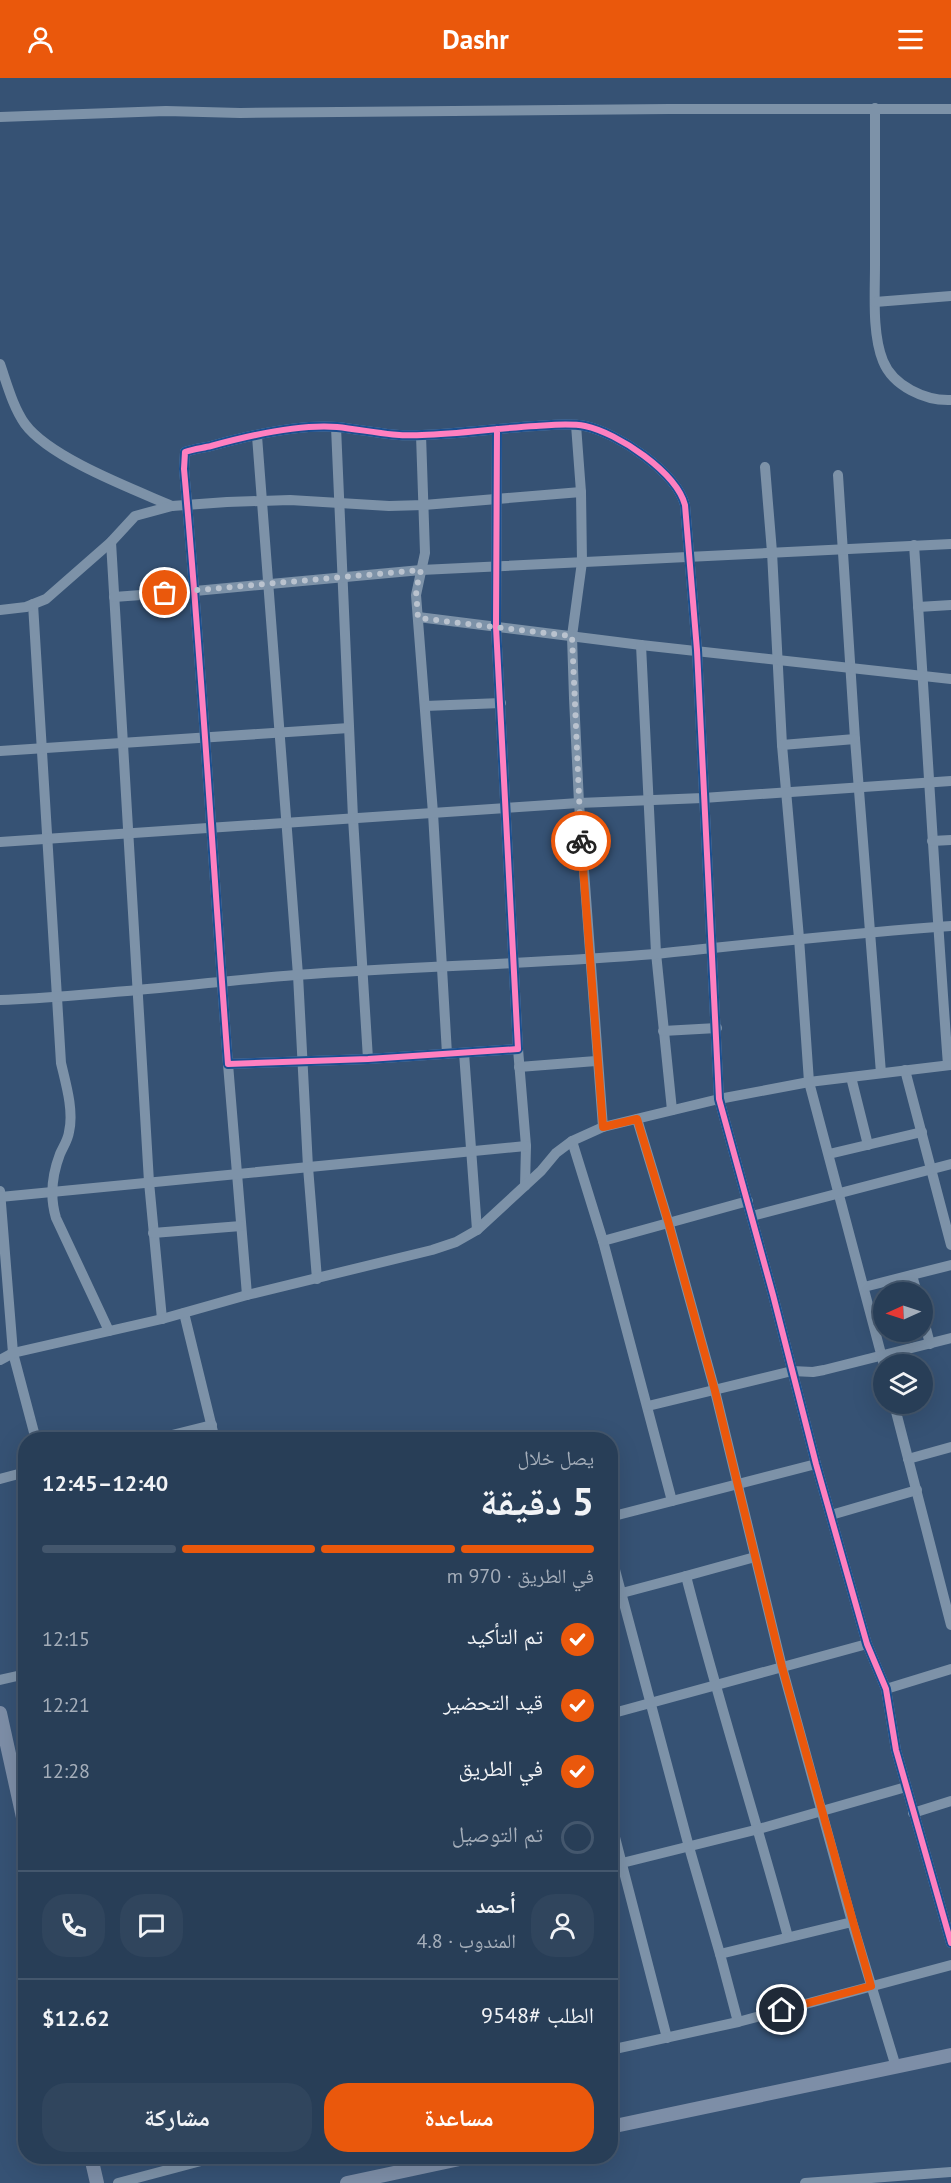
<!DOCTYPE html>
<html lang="ar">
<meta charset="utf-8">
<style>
:root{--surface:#283e57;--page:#30455d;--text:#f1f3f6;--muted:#a5aeba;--line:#44576d;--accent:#ea580c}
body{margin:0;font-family:"PT Sans","Noto Naskh Arabic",sans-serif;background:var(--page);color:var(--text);direction:rtl;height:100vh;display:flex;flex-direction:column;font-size:22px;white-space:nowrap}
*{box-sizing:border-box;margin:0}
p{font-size:20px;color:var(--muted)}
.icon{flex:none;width:33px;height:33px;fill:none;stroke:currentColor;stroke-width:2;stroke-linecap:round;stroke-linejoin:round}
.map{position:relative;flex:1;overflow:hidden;direction:ltr}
.details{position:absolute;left:18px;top:1354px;width:600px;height:732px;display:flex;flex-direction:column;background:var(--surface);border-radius:24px;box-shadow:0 6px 24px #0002,0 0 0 2px var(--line);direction:rtl}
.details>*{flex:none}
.needle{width:39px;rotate:267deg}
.tools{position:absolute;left:873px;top:1204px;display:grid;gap:12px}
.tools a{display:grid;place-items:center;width:60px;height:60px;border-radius:50%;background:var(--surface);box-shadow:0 6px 24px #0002,0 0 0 2px var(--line);font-size:30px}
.pin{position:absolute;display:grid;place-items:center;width:51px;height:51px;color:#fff;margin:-26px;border:3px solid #fff;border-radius:50%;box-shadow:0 2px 6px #0007}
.courier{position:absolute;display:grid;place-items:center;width:60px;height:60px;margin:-30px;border:4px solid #ea580c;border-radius:50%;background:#fff;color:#222;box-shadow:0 2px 8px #0007}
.overview em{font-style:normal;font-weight:700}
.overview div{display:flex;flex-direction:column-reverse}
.overview{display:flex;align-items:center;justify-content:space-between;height:102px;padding:0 24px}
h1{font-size:39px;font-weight:700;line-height:45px}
.bar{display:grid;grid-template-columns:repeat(4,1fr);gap:9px 6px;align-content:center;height:72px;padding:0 24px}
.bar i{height:8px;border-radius:4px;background:var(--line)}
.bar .current{background:var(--accent)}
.bar p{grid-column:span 4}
.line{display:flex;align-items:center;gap:15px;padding:0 24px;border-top:2px solid var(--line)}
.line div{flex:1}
.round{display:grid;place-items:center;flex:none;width:63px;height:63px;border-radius:24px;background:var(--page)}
ol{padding:0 24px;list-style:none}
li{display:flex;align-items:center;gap:18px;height:66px}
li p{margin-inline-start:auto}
li .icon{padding:6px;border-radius:50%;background:var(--accent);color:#fff;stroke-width:4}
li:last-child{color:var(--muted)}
li i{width:33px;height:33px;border:3px solid var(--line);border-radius:50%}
.cta{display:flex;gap:12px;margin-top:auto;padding:12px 24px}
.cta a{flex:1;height:69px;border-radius:24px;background:var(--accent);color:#fff;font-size:24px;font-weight:700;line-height:69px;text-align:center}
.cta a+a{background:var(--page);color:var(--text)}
header{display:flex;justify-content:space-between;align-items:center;height:78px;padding:0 24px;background:var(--accent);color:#fff;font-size:27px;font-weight:700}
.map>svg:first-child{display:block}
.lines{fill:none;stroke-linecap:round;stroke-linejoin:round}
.minor{stroke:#7d92a8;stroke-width:10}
.major{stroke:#7d8ea7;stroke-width:14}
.cycleway-casing{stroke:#1b4f8f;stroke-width:10}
.cycleway{stroke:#ff80c0;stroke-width:6}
.done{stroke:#b9c2ce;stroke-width:6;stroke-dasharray:0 10.8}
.route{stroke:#ea580c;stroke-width:8}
</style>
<header><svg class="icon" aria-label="menu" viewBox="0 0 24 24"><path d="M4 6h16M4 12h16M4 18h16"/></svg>Dashr<svg class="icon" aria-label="person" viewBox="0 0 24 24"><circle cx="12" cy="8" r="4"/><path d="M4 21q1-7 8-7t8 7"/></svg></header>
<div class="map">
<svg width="951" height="2105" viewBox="0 0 951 2105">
<rect width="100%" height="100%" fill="#365274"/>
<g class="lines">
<g class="minor">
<path d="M 875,30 C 875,82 875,134 875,187 C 875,216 872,256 883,283 C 893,308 925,323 951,322"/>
<polyline points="0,39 166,33 240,35 669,31 951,31"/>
<polyline points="875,224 951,218"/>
<path d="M 0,286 C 7,306 13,329 25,346 C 50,380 133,411 172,428"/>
<polyline points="576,347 581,414 582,484 572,558 574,620 579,725 603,1049"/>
<polyline points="336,349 353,740 368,981"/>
<path d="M 497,351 L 496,549 L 518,971 L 368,981 L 228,986 C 213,788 202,589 184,391 L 185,374 C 193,371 203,370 211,368 C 247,358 300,346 337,349 C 366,352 393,359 422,357 C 460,356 498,350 536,348 C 552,347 569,345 585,348 C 618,355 676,394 685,427 L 697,572 L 719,1021 L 773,1217 L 816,1386 L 867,1566 L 886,1611 L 896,1672 L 951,1865"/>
<polyline points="421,357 425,475 416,517 433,735 447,976"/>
<polyline points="257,358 298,897 308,1089 317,1201"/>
<polyline points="765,389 772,474 782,667 799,860 809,1004 884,1287"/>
<polyline points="838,397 855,661 881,995"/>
<polyline points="111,464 149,1104 162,1241"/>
<path d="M 914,467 C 926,641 935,814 948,987"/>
<polyline points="114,519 195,513 421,492 951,466"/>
<path d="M 33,526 L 61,985 C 66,1006 74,1033 69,1054 C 68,1062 63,1069 60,1076 C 52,1097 50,1120 56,1140 L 109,1253"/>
<polyline points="918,529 951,527"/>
<polyline points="0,532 26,529 46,521 111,464 135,438 172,428 227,424 290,422 389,428 424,427 581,414"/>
<polyline points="418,539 641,567 951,601"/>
<polyline points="641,567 656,875 672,1032"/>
<polyline points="425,628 501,625"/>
<polyline points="782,667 855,661"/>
<polyline points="0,673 349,650"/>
<polyline points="932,763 951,762"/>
<polyline points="0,764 579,725 703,720 951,703"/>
<path d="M 0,922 C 99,918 197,905 296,897 C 416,888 536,886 655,876 C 754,866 852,855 951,848"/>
<polyline points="663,953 717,950"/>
<polyline points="518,971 526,1068 525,1108"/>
<polyline points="464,975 477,1152"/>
<polyline points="228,986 247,1217"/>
<polyline points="519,989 596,983"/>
<polyline points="905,992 951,1167"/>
<polyline points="851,999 868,1067"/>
<polyline points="637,1041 668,1143 715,1313 782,1589 852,1844"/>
<polyline points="572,1063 603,1163 672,1423"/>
<polyline points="829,1076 922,1054"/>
<polyline points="0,1113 13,1275 36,1362"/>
<polyline points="0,1119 526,1068"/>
<polyline points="752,1138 951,1086"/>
<polyline points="153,1155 241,1148"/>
<polyline points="603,1163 748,1123"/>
<polyline points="912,1197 917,1215"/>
<polyline points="864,1209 951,1187"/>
<polyline points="184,1235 215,1362"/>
<polyline points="922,1235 930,1266"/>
<polyline points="0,1282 13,1275 162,1241 247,1217 432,1172 456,1164 477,1152 541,1093 556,1075 572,1063 603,1049 719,1021 809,1004 951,987"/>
<polyline points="894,1326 951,1547"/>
<polyline points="648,1328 792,1293 813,1294 824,1292 951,1260"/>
<polyline points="152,1362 212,1347"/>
<polyline points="908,1381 951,1369"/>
<polyline points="0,1401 26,1394"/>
<polyline points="831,1437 917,1412"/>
<polyline points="610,1439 816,1386"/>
<polyline points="610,1473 689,1769 720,1876"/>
<path d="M 755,1479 L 686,1498 C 717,1619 755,1738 788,1859"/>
<polyline points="622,1515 686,1498"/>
<polyline points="0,1602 26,1596"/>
<polyline points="886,1611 951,1591"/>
<polyline points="610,1636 867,1566"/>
<polyline points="913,1735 951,1723"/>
<polyline points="610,1740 667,1960"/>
<polyline points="610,1788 759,1751 906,1709"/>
<polyline points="738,1944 720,1876 852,1844 896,1989"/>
<polyline points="610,1972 738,1944 951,1887"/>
<polyline points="118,2105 216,2079"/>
<polyline points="805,2105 951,2094"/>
</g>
<g class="major">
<polyline points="0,1635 26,1753"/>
<polyline points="610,2049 951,1977"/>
<polyline points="91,2079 97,2105"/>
<polyline points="347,2105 469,2079"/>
</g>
<defs>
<path id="cycleway" d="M 497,351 L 496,549 L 518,971 L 368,981 L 228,986 C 213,788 202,589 184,391 L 185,374 C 193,371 203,370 211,368 C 247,358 300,346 337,349 C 366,352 393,359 422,357 C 460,356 498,350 536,348 C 552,347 569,345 585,348 C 618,355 676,394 685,427 L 697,572 L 719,1021 L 773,1217 L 816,1386 L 867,1566 L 886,1611 L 896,1672 L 951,1865"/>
</defs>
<use href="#cycleway" class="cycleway-casing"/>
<use href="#cycleway" class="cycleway"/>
</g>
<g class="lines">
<polyline class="done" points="165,515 421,492 416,512 418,540 572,558 581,763"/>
<polyline class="route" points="581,763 603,1049 637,1041 668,1143 715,1313 782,1589 871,1908 782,1932"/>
</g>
</svg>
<div class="tools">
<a><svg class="needle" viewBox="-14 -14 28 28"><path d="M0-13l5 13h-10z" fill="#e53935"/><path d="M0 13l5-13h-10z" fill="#a5aeba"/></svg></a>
<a><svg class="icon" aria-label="layers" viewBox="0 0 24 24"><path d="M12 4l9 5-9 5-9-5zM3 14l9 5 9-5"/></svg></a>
</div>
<div class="pin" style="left:165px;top:515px;background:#ea580c"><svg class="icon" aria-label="bag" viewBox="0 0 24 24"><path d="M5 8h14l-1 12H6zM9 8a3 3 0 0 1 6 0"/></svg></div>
<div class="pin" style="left:782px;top:1932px;background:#1f2937"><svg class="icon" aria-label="home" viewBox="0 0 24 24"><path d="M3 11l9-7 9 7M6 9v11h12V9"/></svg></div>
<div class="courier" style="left:581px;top:763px"><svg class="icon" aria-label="bike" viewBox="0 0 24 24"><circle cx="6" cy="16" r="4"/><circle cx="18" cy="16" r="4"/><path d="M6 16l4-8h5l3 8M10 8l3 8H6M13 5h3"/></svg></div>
<section class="details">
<div class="overview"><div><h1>5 دقيقة</h1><p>يصل خلال</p></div><em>12:40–12:45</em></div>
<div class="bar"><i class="current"></i><i class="current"></i><i class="current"></i><i></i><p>في الطريق · 970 m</p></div>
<ol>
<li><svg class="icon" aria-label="check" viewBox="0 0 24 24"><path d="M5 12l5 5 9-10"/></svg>تم التأكيد<p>12:15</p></li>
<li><svg class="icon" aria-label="check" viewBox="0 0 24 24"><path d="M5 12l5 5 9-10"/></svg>قيد التحضير<p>12:21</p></li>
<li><svg class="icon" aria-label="check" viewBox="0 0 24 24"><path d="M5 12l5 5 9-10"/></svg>في الطريق<p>12:28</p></li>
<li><i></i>تم التوصيل</li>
</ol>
<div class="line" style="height:108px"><a class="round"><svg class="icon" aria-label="person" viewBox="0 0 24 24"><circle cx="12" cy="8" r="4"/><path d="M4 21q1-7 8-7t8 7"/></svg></a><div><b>أحمد</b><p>المندوب · 4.8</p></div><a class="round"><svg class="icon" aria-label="chat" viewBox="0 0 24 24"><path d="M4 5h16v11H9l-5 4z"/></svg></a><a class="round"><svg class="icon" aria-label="phone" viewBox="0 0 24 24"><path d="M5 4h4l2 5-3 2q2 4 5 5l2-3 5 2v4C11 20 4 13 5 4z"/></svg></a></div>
<div class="line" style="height:78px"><div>الطلب #9548</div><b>$12.62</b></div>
<div class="cta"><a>مساعدة</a><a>مشاركة</a></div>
</section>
</div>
